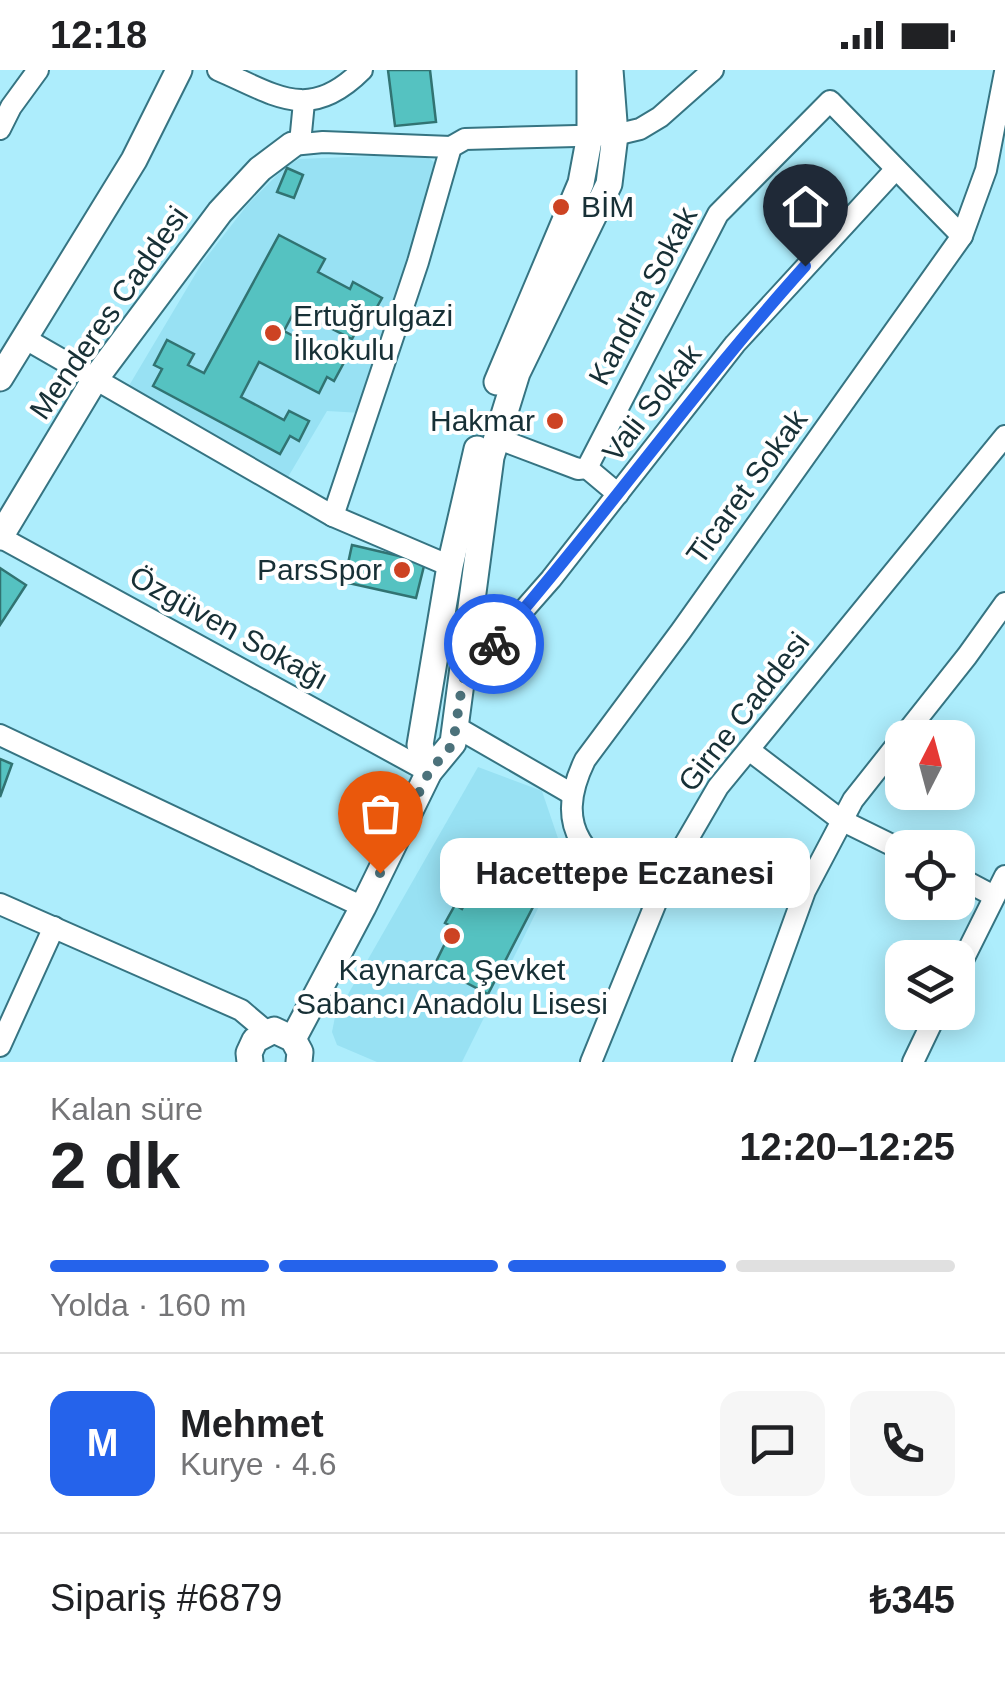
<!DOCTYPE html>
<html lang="tr">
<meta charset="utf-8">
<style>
:root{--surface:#fff;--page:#f6f6f6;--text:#202124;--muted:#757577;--line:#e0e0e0;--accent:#2563eb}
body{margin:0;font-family:Arial,sans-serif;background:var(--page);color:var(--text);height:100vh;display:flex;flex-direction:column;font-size:38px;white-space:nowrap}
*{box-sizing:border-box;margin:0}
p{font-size:32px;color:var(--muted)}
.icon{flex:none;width:55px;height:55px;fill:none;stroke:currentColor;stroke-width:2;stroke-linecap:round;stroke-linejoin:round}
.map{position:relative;height:992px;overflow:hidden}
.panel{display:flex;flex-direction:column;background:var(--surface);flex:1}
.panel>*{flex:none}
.needle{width:65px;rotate:6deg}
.tools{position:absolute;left:885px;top:650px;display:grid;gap:20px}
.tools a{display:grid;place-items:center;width:90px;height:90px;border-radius:20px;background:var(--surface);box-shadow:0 5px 25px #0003;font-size:50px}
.pin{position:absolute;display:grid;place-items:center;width:85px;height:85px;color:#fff;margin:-102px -42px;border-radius:50% 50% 50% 0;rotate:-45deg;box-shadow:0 0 10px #0007}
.pin .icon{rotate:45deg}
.courier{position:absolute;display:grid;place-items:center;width:100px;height:100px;margin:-50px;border:8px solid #2563eb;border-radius:50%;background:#fff;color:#222;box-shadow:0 2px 12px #0007}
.bubble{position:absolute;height:70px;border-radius:20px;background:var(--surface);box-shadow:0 5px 25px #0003;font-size:32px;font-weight:700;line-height:70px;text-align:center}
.headline em{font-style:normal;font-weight:700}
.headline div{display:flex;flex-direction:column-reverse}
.headline{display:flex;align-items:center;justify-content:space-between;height:170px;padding:0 50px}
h1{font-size:65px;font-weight:700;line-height:75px}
.bar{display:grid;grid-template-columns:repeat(4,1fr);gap:15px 10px;align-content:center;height:120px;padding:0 50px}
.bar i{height:12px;border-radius:8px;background:var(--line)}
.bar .current{background:var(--accent)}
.bar p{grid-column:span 4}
.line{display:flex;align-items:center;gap:25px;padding:0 50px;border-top:2px solid var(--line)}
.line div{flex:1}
.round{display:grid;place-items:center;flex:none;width:105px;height:105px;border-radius:20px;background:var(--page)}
.status{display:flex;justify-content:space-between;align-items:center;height:70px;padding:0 50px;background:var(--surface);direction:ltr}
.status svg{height:28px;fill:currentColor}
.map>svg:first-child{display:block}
.built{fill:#98e1f3}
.building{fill:#55c2c1;stroke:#317372;stroke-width:2.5}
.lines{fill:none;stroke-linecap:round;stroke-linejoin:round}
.minor-casing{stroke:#367482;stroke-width:24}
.tertiary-casing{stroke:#367482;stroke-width:29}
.minor{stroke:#fff;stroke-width:20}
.tertiary{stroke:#fff;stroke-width:25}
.done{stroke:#4c727b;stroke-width:10;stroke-dasharray:0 18}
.route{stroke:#2563eb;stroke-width:12}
.poi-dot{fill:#cd4323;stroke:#fff;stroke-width:4}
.labels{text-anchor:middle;stroke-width:8;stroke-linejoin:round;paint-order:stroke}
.poi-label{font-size:30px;fill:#173036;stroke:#fff;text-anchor:start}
.street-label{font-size:30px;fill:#173036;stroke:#fff}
</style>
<div class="status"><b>12:18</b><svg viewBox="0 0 49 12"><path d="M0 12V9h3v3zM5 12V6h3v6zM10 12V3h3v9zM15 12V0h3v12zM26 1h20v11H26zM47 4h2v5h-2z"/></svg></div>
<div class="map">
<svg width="1005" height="992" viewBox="0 0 1005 992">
<rect width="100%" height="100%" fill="#adedfc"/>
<g class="built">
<polygon points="424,84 435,93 437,101 362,343 327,341 288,407 127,319 202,193 248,134 285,97 299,89"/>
<polygon points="478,697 542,721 564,786 462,992 377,992 337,975 332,962 335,947"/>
</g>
<g class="building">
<polygon points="388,0 430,0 436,52 395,56"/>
<polygon points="287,98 303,105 294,128 277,122"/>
<polygon points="279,165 325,189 318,202 350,219 353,212 382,228 368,253 361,252 352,269 295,240 284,261 318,279 322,272 348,285 334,311 327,307 319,323 259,292 241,327 284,350 289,341 309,351 299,371 290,366 280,384 153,316 162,299 154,295 167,270 194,284 188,295 204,303"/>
<polygon points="352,475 425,492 416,528 344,512"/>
<polygon points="0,498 26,515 0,555"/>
<polygon points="0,689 12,694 0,727"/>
<polygon points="504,771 547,793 541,804 548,808 488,924 434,896 453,857 445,853 455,835 462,839 492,781 497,784"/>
</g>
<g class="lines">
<defs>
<g id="minor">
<path d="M 218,0 C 276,25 309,53 362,0"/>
<polyline points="0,59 11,37 38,0"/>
<polyline points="300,73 304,32"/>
<polyline points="292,75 323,72 451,77"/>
<polyline points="24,268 333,446 450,496"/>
<polyline points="496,368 578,399 587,398 718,144 830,31 962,166"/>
<polyline points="587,398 618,424"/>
<polyline points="333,446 418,192 451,77 465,69 615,65 640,59 660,47 713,0"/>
<polyline points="0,467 429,702"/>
<polyline points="463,609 551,509 735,274 895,100"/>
<polyline points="456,657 572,724"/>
<polyline points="0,665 363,837"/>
<polyline points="749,680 841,750 902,780"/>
<polyline points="958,807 994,826"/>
<path d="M 654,833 C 597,793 547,768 585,690 L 681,561 L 962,166 L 986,100 L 1005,2"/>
<polyline points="0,834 241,940 267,962"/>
<polyline points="958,900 1005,806"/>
<polyline points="0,976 54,857"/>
<polyline points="591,992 668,803 718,717 1005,366"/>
<polyline points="743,992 805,821 853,730 967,586 1005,533"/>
<polyline points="913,992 937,942"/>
</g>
<g id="tertiary">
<polyline points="0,308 134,90 179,0"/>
<polyline points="497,312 581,113 590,65 590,0"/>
<polyline points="0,467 95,309 220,142 260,99 292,75"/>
<polyline points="429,702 420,675 450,496 477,379"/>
<polyline points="293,969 363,837 429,702 453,673 491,387 517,303 609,114 615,65 610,0"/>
<polyline points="250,992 249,983 255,970 274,960 293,969 300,982 299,992"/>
</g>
</defs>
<use href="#minor" class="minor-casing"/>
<use href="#tertiary" class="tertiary-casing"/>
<use href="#minor" class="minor"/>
<use href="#tertiary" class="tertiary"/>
</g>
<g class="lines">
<polyline class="done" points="380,803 429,702 453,674 463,609 494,574"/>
<path class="route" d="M 494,574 C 602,451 696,317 805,196"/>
</g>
<g class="poi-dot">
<circle cx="561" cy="137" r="10"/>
<circle cx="273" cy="263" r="10"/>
<circle cx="555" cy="351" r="10"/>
<circle cx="402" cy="500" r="10"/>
<circle cx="452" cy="866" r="10"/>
</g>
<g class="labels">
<g class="poi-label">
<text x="581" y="147">BİM</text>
<text x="293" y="256">Ertuğrulgazi<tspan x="293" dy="34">İlkokulu</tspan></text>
<text x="535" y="361" text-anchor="end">Hakmar</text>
<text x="382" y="510" text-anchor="end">ParsSpor</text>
<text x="452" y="910" text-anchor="middle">Kaynarca Şevket<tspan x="452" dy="34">Sabancı Anadolu Lisesi</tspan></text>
</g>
<g class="street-label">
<text transform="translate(643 226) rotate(-62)" y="10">Kandıra Sokak</text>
<text transform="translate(109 243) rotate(-55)" y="10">Menderes Caddesi</text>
<text transform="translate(652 333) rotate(-52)" y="10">Vali Sokak</text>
<text transform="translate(747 417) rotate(-54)" y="10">Ticaret Sokak</text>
<text transform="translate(229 558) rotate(29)" y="10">Özgüven Sokağı</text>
<text transform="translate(744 642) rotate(-52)" y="10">Girne Caddesi</text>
</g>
</g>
</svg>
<div class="tools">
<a><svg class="needle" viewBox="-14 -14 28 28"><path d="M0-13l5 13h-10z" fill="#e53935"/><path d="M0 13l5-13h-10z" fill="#757577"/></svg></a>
<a><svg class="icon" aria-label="locate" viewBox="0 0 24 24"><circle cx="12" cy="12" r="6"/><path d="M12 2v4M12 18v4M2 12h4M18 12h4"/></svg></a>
<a><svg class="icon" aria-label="layers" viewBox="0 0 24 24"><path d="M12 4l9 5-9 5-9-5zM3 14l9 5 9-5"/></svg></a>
</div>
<div class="pin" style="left:380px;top:803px;background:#ea580c"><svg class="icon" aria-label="bag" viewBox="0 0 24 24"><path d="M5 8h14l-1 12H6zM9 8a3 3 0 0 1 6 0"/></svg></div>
<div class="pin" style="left:805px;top:196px;background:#1f2937"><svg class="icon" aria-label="home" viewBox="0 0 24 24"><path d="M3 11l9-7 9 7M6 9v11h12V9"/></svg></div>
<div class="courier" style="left:494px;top:574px"><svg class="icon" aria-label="bike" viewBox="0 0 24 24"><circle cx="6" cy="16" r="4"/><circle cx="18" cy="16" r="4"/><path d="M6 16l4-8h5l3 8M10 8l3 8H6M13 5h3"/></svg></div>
<div class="bubble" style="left:440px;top:768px;width:370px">Hacettepe Eczanesi</div>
</div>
<section class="panel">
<div class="headline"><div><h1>2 dk</h1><p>Kalan süre</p></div><em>12:20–12:25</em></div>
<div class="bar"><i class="current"></i><i class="current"></i><i class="current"></i><i></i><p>Yolda · 160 m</p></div>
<div class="line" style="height:180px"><b class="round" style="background:var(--accent);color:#fff">M</b><div><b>Mehmet</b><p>Kurye · 4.6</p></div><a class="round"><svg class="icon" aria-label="chat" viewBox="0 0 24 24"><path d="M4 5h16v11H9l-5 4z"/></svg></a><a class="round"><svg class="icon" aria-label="phone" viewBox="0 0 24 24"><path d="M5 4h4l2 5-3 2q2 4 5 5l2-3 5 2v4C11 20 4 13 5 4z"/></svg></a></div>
<div class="line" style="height:130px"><div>Sipariş #6879</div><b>₺345</b></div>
</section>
